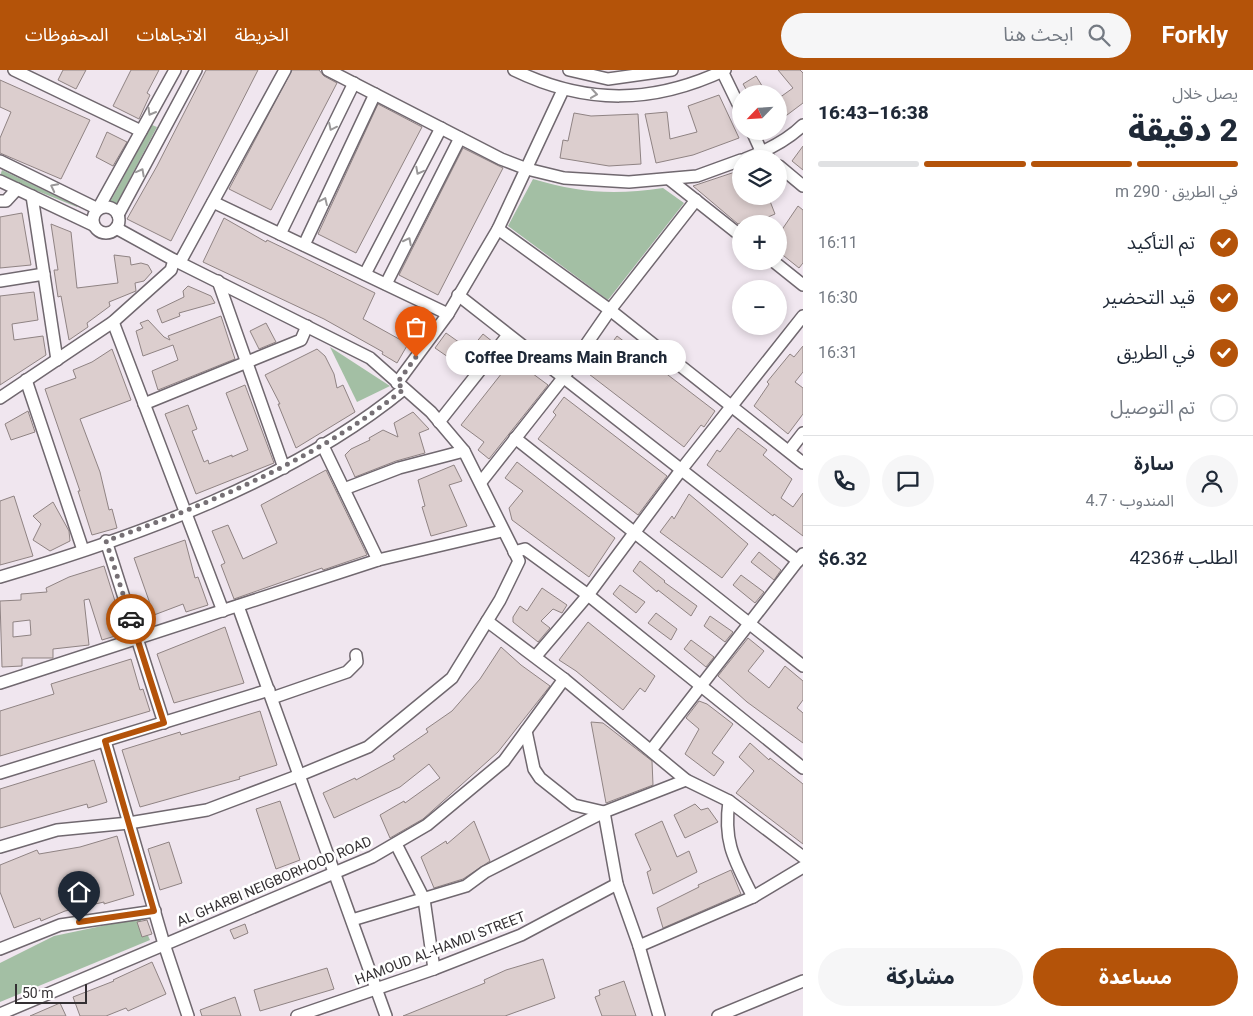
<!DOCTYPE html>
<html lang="ar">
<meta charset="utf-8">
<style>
:root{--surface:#fff;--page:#f6f6f7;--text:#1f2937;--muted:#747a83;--line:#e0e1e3;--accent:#b45309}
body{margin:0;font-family:Roboto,"Noto Sans Arabic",sans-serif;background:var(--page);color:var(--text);direction:rtl;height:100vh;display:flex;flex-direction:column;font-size:19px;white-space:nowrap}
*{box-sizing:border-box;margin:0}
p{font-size:16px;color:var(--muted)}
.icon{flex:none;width:28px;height:28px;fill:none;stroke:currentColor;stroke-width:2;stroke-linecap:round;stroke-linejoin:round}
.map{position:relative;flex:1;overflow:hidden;direction:ltr}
.side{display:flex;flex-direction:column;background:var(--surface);width:450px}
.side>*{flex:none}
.needle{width:32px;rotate:245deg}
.tools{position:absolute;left:732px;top:15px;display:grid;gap:10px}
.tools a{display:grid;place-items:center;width:55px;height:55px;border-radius:50%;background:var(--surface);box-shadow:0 2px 8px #0003;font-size:25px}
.scale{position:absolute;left:15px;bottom:12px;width:72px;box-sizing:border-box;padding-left:5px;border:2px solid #343033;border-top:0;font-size:14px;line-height:18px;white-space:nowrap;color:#343033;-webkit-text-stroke:4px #fff;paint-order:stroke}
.pin{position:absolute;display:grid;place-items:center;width:42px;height:42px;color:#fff;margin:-51px -21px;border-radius:50% 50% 50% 0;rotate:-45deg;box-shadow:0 0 5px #0007}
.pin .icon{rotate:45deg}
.courier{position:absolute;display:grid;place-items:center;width:50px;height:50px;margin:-25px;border:4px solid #b45309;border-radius:50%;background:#fff;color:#222;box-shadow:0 1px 6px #0007}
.bubble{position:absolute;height:35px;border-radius:18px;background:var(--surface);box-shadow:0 2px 8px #0003;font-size:16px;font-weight:800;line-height:35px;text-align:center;direction:rtl}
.summary em{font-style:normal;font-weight:800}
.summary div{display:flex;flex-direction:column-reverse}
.summary{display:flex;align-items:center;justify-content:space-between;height:85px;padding:0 15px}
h1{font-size:32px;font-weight:800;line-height:38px}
.bar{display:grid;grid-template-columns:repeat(4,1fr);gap:8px 5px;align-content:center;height:60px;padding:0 15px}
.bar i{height:6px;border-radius:4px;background:var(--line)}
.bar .selected{background:var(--accent)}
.bar p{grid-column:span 4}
.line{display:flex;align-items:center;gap:12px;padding:0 15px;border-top:1px solid var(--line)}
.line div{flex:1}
.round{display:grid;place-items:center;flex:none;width:52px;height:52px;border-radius:26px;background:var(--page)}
ol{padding:0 15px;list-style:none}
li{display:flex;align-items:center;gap:15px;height:55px}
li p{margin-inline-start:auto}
li .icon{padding:5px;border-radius:50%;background:var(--accent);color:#fff;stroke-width:4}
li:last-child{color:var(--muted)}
li i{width:28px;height:28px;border:2px solid var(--line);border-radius:50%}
.primary-button{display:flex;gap:10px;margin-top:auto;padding:10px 15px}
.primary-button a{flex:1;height:58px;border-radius:30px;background:var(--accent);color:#fff;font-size:20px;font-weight:800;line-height:58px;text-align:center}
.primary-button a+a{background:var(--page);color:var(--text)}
header{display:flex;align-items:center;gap:30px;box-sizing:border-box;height:70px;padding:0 25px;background:var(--accent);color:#fff}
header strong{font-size:24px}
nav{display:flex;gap:28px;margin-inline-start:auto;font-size:18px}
.search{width:350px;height:45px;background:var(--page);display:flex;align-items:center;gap:12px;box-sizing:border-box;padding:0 18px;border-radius:28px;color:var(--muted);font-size:19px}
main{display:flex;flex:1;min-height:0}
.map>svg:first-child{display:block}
.green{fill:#a3bfa4}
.building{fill:#dccece;stroke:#8f8383;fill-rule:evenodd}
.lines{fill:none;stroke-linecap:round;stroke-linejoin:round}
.minor-casing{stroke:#70686f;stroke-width:14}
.minor{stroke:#fff;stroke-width:11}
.oneway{stroke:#9a9899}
.done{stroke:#767075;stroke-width:5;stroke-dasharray:0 9}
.route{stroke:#b45309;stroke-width:6}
.labels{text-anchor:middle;stroke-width:5;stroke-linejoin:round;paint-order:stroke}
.street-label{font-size:14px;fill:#343033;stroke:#fff}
</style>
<header>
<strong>Forkly</strong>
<div class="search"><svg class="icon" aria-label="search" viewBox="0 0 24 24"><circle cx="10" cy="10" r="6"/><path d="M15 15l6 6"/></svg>ابحث هنا</div>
<nav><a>الخريطة</a><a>الاتجاهات</a><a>المحفوظات</a></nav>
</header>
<main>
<section class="side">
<div class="summary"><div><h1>2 دقيقة</h1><p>يصل خلال</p></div><em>16:38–16:43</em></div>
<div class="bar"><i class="selected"></i><i class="selected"></i><i class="selected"></i><i></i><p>في الطريق · 290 m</p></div>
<ol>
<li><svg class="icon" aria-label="check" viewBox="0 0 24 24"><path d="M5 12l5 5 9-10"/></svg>تم التأكيد<p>16:11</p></li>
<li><svg class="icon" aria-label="check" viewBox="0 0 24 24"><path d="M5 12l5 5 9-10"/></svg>قيد التحضير<p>16:30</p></li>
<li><svg class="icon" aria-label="check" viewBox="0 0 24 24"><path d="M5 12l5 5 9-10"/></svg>في الطريق<p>16:31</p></li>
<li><i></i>تم التوصيل</li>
</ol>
<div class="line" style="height:90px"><a class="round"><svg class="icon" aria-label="person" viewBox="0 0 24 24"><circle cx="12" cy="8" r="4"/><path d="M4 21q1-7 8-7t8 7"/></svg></a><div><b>سارة</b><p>المندوب · 4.7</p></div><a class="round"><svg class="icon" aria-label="chat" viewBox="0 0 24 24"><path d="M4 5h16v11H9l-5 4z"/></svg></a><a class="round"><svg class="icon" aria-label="phone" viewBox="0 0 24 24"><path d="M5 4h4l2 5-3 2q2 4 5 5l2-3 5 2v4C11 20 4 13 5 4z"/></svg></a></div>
<div class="line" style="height:65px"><div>الطلب #4236</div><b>$6.32</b></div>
<div class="primary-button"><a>مساعدة</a><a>مشاركة</a></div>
</section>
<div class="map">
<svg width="803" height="946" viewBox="0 0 803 946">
<rect width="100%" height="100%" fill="#f0e6ef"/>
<g class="green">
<polygon points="152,55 157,57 116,135 110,132"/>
<polygon points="2,100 77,136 77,137 0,106"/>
<path d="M 533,109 C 579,123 615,125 663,118 L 684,133 L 608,230 L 508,156 Z"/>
<polygon points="330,277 390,316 357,332"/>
<polygon points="140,848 150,870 0,932 0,893 54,866"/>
</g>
<g class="building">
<polygon points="63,0 86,0 76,19 58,10"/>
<polygon points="131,0 159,0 147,23 150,25 139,49 113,36"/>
<polygon points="206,0 258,0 171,171 127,149 157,96"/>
<polygon points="292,0 319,0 324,6 337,13 271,140 229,119"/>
<polygon points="778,0 800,0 803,3 803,33 779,51 779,28 793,18"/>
<polygon points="756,6 767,24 749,24 743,14"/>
<polygon points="0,10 90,50 61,109 0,83 0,68 11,42 0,37"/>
<polygon points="719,25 739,68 693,85 656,93 645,44 667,42 670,69 697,62 688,36"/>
<polygon points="378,34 422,57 356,183 318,164"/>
<polygon points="574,43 591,46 638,44 641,94 609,96 560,88 563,70 568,71"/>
<polygon points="107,62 127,72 113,96 96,87"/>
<polygon points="803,76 803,100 792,91"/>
<polygon points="463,78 503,98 438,225 399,205"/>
<polygon points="741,100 741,126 768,126 775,144 752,154 747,154 746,151 738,154 693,116"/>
<polygon points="798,136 803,140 803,193 799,198 779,182 779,164"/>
<polygon points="22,143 31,195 0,198 0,147"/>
<polygon points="224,148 266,172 267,170 296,184 375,223 363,249 408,274 397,293 382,284 383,282 324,249 203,192"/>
<polygon points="51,154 71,162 77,218 118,213 114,185 130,187 131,195 141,193 148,195 152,202 144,211 135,213 136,221 109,232 110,236 87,253 88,257 69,270 61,226 58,227 54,200 58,200"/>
<polygon points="188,216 211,226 215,233 179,243 180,246 162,253 157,240 184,227 183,221"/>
<polygon points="34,222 38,250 12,254 14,270 43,266 46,285 0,315 0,226"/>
<polygon points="221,246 235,289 158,320 152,301 178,290 173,275 143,286 136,261 143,258 140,253 148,250 164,267 170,270 168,266"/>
<polygon points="266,253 276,272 259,279 250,261"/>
<polygon points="446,263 470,280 483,264 493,272 470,301 452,287 451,289 435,278"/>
<polygon points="617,266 715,341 704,357 701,355 684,377 585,301 596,286 600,289"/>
<polygon points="803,276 803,302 795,312 803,318 803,344 788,364 754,336 769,314 767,312 790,284 794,287"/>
<polygon points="112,279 131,330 80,349 100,402 109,440 112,439 117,458 92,465 78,421 80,421 45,319 76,308 73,300 92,292"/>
<polygon points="317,279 325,286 334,304 337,318 343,315 355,342 296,378 278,334 280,334 265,305"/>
<polygon points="513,289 548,315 489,389 478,380 484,372 461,355"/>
<polygon points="245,315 274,393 196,424 165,344 188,335 197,359 192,361 204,392 208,390 209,394 232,385 232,387 248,380 226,323"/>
<polygon points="564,327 667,406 638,445 538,369 556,345 553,342"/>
<polygon points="28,341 35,362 11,370 5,354"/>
<polygon points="413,342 429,359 419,363 425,383 396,391 355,407 345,385 351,379 370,370 369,368 383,360 398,367 394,353"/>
<polygon points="738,358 767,380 763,385 792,409 781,428 793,437 803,423 803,466 774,444 773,446 707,395 717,380 720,382"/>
<polygon points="517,392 615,468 589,507 512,450 509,438 523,421 505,408"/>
<polygon points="454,395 462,411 449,415 467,456 431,466 422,437 425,436 418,410"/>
<polygon points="326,400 367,485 323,500 322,498 234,529 221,495 225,493 212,461 228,455 243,489 277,473 261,435"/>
<polygon points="689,424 748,474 722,508 660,462 672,446 674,449"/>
<polygon points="14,426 33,486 0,495 0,431"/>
<polygon points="53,432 69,461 70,471 50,481 33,470 41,454 33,446"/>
<polygon points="185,470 195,508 198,507 208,535 186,542 183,534 154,545 134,488"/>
<polygon points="759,482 781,500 774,510 751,492"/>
<polygon points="640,491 665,511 664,512 697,536 691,546 658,520 657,522 633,501"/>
<path d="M 104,496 L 125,563 L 102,570 L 89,529 L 84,530 L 89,575 L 53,579 L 53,588 L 22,588 L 22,596 L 2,597 L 0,531 L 21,530 L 21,524 L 47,522 L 46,518 L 69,507 ZM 30,550 L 31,565 L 13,567 L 13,552 Z"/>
<polygon points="741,505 764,522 755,533 733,515"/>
<polygon points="620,515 645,532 636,543 613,524"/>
<polygon points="542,518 567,535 562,543 553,539 541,551 550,558 538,572 513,552 513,547 520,536 527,541"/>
<polygon points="656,543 677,559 671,570 648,553"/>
<polygon points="710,546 733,562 725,572 704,556"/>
<polygon points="588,552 655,606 645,622 640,618 623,640 576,601 559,590"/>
<polygon points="225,557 244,613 174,633 157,584"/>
<polygon points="748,568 764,581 748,601 769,618 785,596 803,611 803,630 797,638 803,643 803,673 747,632 718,606"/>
<polygon points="691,570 714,587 706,597 684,579"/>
<polygon points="501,577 521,595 550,616 498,682 423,749 390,768 380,745 404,731 405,733 440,708 429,694 400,717 334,748 323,723 355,708 356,710 395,689 393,686 428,662 426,659 452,641 480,609"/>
<polygon points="131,589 140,620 143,619 150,641 0,686 0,641 54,624 51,614"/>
<polygon points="699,631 707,634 733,654 712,683 724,692 714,706 685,684 699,659 686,648"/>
<polygon points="260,641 277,695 239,707 240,709 140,737 122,680 180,662 181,665"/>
<polygon points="591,652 603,653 652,691 653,715 606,733"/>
<polygon points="750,673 769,690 770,688 803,714 803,774 736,723 754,701 739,687"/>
<polygon points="94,690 107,732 88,738 87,734 0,758 0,719"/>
<polygon points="280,731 300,790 276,799 256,739"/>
<polygon points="695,734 701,740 708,738 718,752 685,768 674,745"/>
<polygon points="474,751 490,791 463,809 434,818 421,787 446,771 447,774"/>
<polygon points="662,751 677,787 689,781 697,802 653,824 647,802 651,800 635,764"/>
<polygon points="117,766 134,825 104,834 104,832 65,841 41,851 40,848 14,858 0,822 0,795 37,780 39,784 80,777"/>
<polygon points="169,772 182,813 160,820 148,779"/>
<polygon points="731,800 741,824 663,858 657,838 699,817 698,815"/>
<polygon points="147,850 152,864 142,867 137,852"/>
<polygon points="245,854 248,863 234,869 230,860"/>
<polygon points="543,889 555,928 505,946 403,946 485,913 484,910 506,900"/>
<polygon points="152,892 166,924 128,941 126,938 106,946 80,946 73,927 114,911 113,910"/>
<polygon points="327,898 334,919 260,941 254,920"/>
<polygon points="624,911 636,946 602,946 595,927 600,925 599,920"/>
<polygon points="235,927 241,946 202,946 200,940"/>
<polygon points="60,933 66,946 30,946"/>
</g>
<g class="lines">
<defs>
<g id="minor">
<polyline points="14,0 141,61"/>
<polyline points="328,0 501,89 527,99 564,108 629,112 697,106 741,90"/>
<path d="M 514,0 C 586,35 653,34 725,0"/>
<polyline points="569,0 608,9 672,0"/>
<polyline points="722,1 741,40"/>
<polyline points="752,61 762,83 770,89"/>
<path d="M 745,89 C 766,81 787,71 803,55"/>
<polyline points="0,91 98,139 175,0"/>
<polyline points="779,96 803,116"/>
<polyline points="669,109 741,166"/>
<polyline points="0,111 93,155"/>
<polyline points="32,126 57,290"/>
<polyline points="0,131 6,131 17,119"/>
<polyline points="213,132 448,244"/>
<circle cx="106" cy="150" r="13"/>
<polyline points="118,145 196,0"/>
<polyline points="498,159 610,240 803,393"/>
<polyline points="280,164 354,13"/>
<polyline points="304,175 375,24"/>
<polyline points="773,191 803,215"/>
<polyline points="180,192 285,0"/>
<polyline points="365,204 441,58"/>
<polyline points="0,211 44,204"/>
<polyline points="218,211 284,398"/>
<polyline points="386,214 460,68"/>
<polyline points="458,225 798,491"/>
<polyline points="113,252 223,541"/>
<polyline points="26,310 83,480"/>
<polyline points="397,313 448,244 498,159 563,20"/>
<polyline points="0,328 113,252 171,200 174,190"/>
<polyline points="144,334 301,270 307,256"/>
<polyline points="439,352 508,265"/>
<polyline points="515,368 803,596"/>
<polyline points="322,374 378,490"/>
<polyline points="789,381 803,363"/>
<polyline points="481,412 563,308 610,240 696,130"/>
<polyline points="344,419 399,398 464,381"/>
<polyline points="106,471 164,653"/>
<polyline points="514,482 525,479 588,525 803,698"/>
<path d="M 0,507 C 136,467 293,410 404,319"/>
<polyline points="238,536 386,946"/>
<polyline points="487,551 564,609 686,710 729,731 803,787"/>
<polyline points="536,586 588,525 681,400 803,246"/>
<polyline points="0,613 378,490 502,461"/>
<polyline points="272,628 347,602 357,592 356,585"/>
<polyline points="526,661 534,699 540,708 574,735 604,742 617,814 639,876 659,946"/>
<polyline points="105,671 164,874 188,946"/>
<polyline points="652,679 803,484"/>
<polyline points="0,703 269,620"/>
<path d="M 729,731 C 723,773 735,791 753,827"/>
<polyline points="396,774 424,829 434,899"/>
<polyline points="0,777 57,760 129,753 207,740 300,705 368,677 452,608 500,530 519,491 464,381 431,342 370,288 174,190 116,158"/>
<polyline points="352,850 466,816 485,802 604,742 686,710"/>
<polyline points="639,876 753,827 803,797"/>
<polyline points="0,879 60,855 155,841"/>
<polyline points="0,944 372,787 427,755 504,691 564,609"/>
<polyline points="297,946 434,899 521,865 617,814"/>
<polyline points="718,946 803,911"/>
</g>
</defs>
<use href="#minor" class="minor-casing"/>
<use href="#minor" class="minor"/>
</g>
<defs><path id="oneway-chevron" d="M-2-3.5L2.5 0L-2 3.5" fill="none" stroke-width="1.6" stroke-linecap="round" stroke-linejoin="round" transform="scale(1.25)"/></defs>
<g class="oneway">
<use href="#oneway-chevron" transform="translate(594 24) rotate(8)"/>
<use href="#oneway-chevron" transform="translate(151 42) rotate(120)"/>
<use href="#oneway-chevron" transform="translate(332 57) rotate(116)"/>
<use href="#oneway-chevron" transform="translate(419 101) rotate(118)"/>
<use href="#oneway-chevron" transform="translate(141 102) rotate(-62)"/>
<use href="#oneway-chevron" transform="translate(54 117) rotate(-153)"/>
<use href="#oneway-chevron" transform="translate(324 131) rotate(-65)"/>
<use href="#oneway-chevron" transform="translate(408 171) rotate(-63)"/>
</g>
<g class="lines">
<path class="done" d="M 131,549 L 106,471 C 211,433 316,390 404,319 L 397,313 L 416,287"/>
<polyline class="route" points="79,852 154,841 105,671 164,653 131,549"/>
</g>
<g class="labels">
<g class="street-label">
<text transform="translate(274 811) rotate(-23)" y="5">AL GHARBI NEIGBORHOOD ROAD</text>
<text transform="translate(440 878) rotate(-21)" y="5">HAMOUD AL-HAMDI STREET</text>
</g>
</g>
</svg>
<div class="tools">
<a><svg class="needle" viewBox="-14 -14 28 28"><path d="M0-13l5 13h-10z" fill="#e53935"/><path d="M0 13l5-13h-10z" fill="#747a83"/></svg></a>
<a><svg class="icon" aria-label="layers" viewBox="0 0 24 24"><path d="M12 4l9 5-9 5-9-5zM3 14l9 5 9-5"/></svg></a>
<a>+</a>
<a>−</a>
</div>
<div class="scale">50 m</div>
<div class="pin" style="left:416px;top:287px;background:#ea580c"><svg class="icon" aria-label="bag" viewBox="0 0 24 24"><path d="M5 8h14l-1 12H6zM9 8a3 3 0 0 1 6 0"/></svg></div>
<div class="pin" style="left:79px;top:852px;background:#1f2937"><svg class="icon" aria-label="home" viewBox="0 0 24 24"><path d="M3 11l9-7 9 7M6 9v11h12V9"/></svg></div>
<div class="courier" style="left:131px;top:549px"><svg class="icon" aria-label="car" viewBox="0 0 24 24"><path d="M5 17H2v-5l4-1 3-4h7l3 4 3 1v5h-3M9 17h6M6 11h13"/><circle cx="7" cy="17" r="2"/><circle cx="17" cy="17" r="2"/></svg></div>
<div class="bubble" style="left:446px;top:270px;width:240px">Coffee Dreams Main Branch</div>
</div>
</main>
